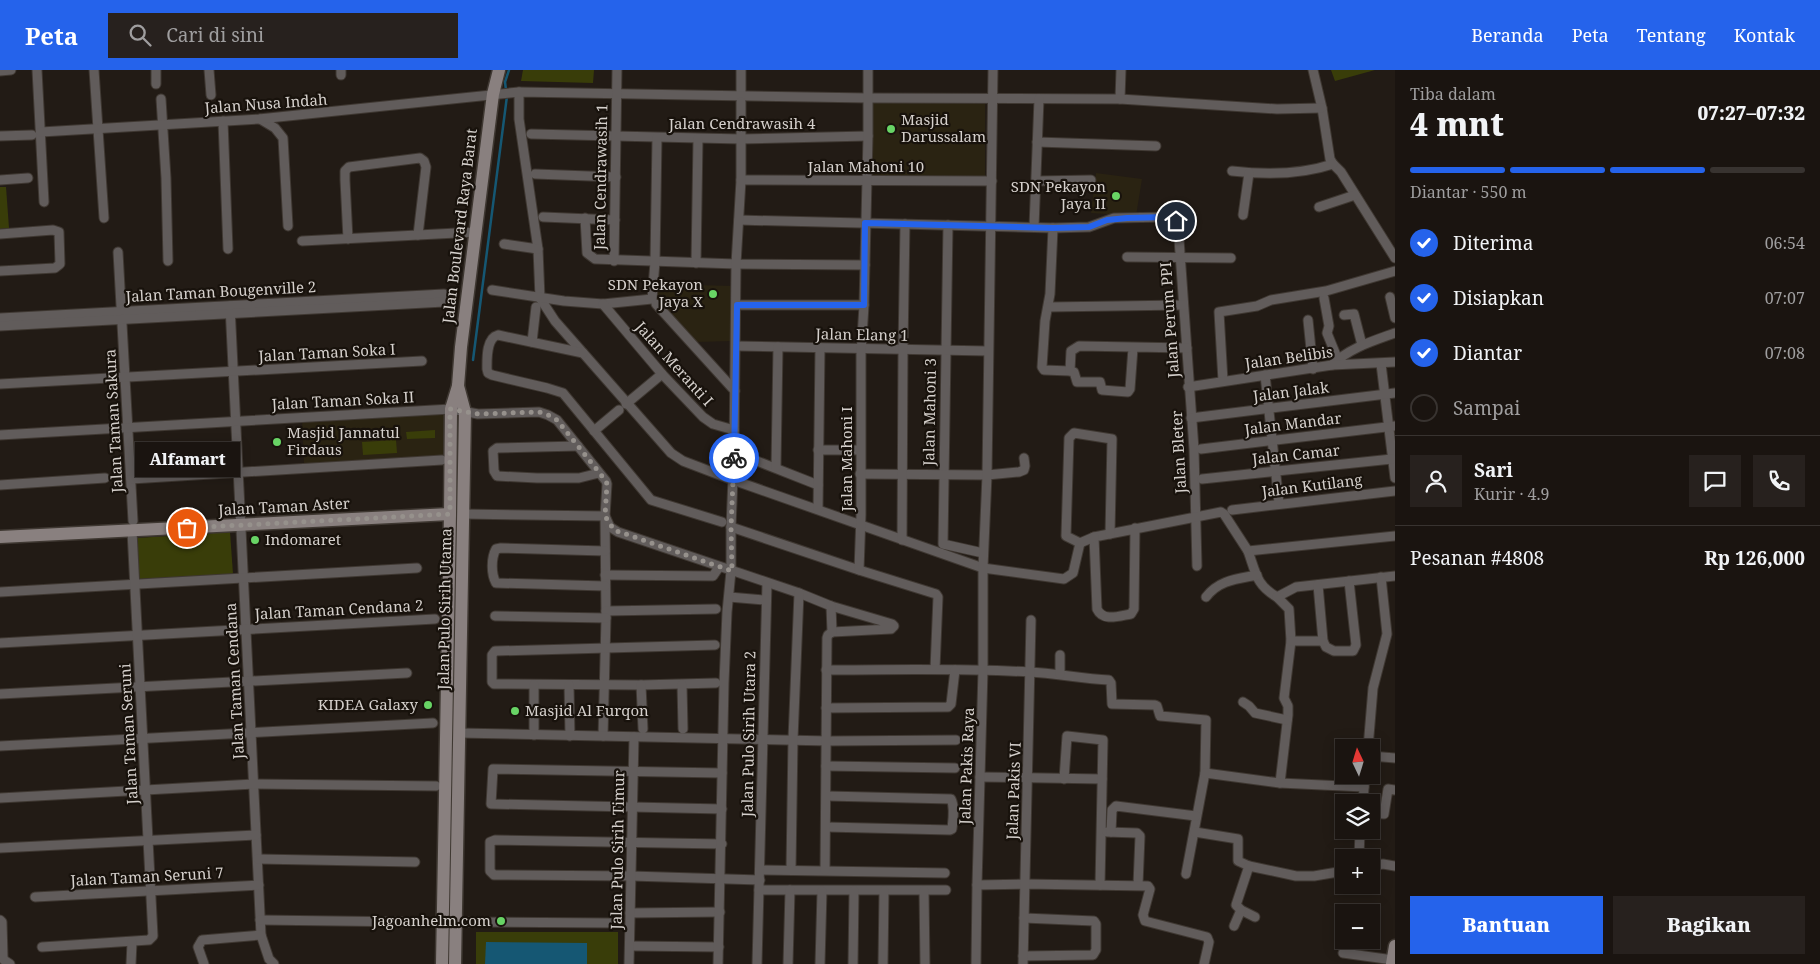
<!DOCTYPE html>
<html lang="id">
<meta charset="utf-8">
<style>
:root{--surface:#1a1410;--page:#27211e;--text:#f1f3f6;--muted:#9f9e9f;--line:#383330;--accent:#2563eb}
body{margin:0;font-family:"Noto Serif",serif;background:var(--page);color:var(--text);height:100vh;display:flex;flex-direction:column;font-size:19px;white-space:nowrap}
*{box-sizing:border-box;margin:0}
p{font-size:16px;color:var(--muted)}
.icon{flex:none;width:28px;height:28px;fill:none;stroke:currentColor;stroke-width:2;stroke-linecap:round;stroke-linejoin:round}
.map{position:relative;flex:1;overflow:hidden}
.details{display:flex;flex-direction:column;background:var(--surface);width:425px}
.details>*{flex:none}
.needle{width:32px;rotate:356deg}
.controls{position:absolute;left:1335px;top:669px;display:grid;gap:10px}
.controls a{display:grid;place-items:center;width:45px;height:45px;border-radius:0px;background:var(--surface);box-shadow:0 2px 12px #0003,0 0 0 1px var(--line);font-size:25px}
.pin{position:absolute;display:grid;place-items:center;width:42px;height:42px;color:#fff;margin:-21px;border:2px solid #fff;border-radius:50%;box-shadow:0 1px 5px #0007}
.courier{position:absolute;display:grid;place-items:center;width:50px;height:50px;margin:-25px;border:4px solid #2563eb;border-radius:50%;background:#fff;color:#222;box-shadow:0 1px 6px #0007}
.bubble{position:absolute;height:35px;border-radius:0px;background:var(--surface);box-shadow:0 2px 12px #0003,0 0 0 1px var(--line);font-size:16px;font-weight:800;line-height:35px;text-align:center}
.overview em{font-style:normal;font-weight:800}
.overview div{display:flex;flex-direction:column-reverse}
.overview{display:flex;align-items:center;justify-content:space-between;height:85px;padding:0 15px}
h1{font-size:32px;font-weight:800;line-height:38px}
.bar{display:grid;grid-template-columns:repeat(4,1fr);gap:8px 5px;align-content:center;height:60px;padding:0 15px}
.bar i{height:6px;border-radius:4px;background:var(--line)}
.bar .on{background:var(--accent)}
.bar p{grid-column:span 4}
.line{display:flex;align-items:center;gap:12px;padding:0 15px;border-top:1px solid var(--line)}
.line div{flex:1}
.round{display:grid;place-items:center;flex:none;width:52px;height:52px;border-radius:0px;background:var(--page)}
ol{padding:0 15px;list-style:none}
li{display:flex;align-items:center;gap:15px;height:55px}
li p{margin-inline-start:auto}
li .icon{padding:5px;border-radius:50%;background:var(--accent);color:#fff;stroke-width:4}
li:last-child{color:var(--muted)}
li i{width:28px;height:28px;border:2px solid var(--line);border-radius:50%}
.cta{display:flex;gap:10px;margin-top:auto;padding:10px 15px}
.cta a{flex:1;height:58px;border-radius:0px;background:var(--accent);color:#fff;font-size:20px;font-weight:800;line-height:58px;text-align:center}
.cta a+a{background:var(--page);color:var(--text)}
header{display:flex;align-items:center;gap:30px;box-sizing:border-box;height:70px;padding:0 25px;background:var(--accent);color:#fff}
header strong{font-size:24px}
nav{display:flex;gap:28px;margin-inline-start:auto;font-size:18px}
.search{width:350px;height:45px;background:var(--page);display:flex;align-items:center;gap:12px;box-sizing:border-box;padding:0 18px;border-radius:0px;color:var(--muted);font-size:19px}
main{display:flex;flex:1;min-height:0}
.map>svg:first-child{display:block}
.education{fill:#2a2312}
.green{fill:#393d09}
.water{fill:#155773}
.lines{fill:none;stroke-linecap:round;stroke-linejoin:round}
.stream{stroke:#155773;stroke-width:2.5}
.street-casing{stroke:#3f3832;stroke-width:11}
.secondary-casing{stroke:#3f3832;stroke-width:15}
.street{stroke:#615c5b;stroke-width:9}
.secondary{stroke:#89807f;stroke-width:12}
.done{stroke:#96918c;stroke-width:5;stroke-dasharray:0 9}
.route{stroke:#2563eb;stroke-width:6}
.poi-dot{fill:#68d465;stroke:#18120c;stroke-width:2}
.labels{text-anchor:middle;stroke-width:4.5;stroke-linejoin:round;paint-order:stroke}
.street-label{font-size:15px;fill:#d5d0cc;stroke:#18120c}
.poi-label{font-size:15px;fill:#d5d0cc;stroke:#18120c;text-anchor:start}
</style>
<header>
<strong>Peta</strong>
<div class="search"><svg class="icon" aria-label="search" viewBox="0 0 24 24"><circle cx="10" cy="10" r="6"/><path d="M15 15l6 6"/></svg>Cari di sini</div>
<nav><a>Beranda</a><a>Peta</a><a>Tentang</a><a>Kontak</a></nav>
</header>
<main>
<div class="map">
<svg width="1395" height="894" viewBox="0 0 1395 894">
<rect width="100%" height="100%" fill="#221b15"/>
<g class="education">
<rect x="871" y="30" width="114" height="78"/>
<polygon points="1096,103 1142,109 1136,146 1091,143"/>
<polygon points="656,214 734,216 733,271 696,272 656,228"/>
<polygon points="448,339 448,386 304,394 302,348"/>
</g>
<g class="green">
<polygon points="523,0 594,0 593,13 521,11"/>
<polygon points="1331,0 1375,0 1335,11"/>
<polygon points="0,117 6,117 9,158 0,159"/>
<polygon points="435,360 435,368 407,369 406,362"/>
<polygon points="396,370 397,383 363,385 362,372"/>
<polygon points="230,462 233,504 139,509 137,468"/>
<rect x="476" y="862" width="142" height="32"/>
</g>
<polygon class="water" points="486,872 587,873 587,894 485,894"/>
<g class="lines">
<g class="stream">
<polyline points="506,20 505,12 509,0"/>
<polyline points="473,290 507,26"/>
</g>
<defs>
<g id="street">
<polyline points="37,0 44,132"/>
<polyline points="94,0 104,148"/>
<polyline points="156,0 156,14"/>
<polyline points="209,0 211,25"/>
<polyline points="741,0 741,27"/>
<polyline points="1313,0 1322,38 1330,89 1333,94 1341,102 1395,188"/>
<polyline points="0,1 11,0"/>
<polyline points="341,5 341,0"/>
<polyline points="519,22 519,49 538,179 540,228 555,251 671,383 683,391 733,410 983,498 1064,509 1073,503 1080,473"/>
<polyline points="161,29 166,108 168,191"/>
<polyline points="1120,29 1121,0"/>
<polyline points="260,49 275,58 283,68 288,156"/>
<polyline points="223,51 228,179"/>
<polyline points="41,62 259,49 519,22 868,28 1120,29 1277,39 1322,38"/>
<polyline points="531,64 741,69 868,66"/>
<polyline points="0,66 32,65"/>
<polyline points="1037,72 1156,76"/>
<path d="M 1232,101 C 1266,105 1300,105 1333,94"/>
<polyline points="535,104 616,107"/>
<polyline points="0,110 28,108"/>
<polyline points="741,110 992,111"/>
<polyline points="1036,111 1091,110"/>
<polyline points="1319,137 1355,125"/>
<polyline points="1243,145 1249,103"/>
<polyline points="543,147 615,150"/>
<polyline points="585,148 587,183 595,189 736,194 865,195"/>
<polyline points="739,150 1053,158 1089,157 1114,148 1169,147 1176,151 1178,155 1194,379 1197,496"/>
<polyline points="948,155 943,474 983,483"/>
<polyline points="1034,157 1039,29"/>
<polyline points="1053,158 1050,224 1045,251 1042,297 1044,300 1070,301"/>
<polyline points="0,164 53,160 59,162 60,194 55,198 0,201"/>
<polyline points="348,169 345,110 345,101 349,97 420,88 424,91 426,97 418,165"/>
<polyline points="302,171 476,162"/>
<polyline points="504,174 538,179"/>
<polyline points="118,182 133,451"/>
<polyline points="1127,187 1231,188"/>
<polyline points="614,191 617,0"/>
<polyline points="696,193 698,69"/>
<polyline points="492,220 564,231 603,234 652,229 655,192 657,68"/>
<polyline points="1390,227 1395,248"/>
<polyline points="1324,228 1329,256 1327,263 1338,290"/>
<polyline points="603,234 662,304 703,347 713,354 734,360"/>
<polyline points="656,234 735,321"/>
<polyline points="737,235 864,235"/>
<polyline points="230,236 261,865 269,889 274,894"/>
<polyline points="1049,237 1183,235"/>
<polyline points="1344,245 1354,244 1362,275"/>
<polyline points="0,248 444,224"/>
<polyline points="1308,250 1313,299"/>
<polyline points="0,256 444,232"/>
<polyline points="532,272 536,237"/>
<polyline points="736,276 988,281"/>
<polyline points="1133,278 1130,319 1128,322 1102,320 1100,312 1077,312 1074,302 1070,301 1071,281 1079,276 1187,278"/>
<path d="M 583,283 L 498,265 C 486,268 487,289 487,299 L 488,303 L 492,305 L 547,318 L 563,323 L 651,430 L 722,452"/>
<polyline points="1381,294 1395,408"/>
<path d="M 1332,295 C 1349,278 1373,271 1395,263"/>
<polyline points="1265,305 1279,433"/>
<polyline points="1223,311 1219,242 1257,236 1271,230 1326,221 1395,201"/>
<polyline points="0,314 422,291"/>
<polyline points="1188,317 1332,295 1395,292"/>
<polyline points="626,334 662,304"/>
<polyline points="1191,348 1395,323"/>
<polyline points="594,361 619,340"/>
<polyline points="0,365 451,339 478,344 539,342 548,345 557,350 606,411 607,414 605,446 606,548 603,666"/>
<polyline points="578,376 497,378 493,381 494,401 497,406 537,408 579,408 599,403"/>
<polyline points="1201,379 1395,356"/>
<polyline points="818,380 860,380"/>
<polyline points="734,382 818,415"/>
<polyline points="776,397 778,277"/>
<polyline points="860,404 987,405 1019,402 1024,400 1025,396 1024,388"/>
<polyline points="131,409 442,390"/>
<polyline points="1202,409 1392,389"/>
<polyline points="0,415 105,408"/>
<polyline points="818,439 820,278"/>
<polyline points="1232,440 1395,421"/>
<polyline points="463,444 605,446"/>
<polyline points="606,448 610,457 618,462 799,523 831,536 892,554 894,556 891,559 832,562"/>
<polyline points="731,457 859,500 936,524 938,527 935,599"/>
<path d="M 1135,458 L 1134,539 L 1131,544 C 1119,546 1103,552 1097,539 L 1094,467 L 1221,442 L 1224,444 L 1248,481 L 1395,466"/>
<polyline points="1094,467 1080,473 1066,466 1069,368 1074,363 1112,369 1110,464"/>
<polyline points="902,470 903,279 905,154"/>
<path d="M 605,481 L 501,478 L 496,479 C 491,488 491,504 496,513 L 605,516"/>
<path d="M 1248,481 C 1256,503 1256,515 1277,527 L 1296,517 L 1395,506"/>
<polyline points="859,500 861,445 861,284 864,235 868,66 868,0"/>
<polyline points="605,505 713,506 719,497"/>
<polyline points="1318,515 1323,571 1326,577 1334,581 1353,581 1356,575 1349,511"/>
<polyline points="0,522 417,498"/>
<polyline points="729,527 765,530"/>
<path d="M 1206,527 C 1219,510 1237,509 1257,505"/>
<polyline points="1277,527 1289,539 1291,571 1284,628 1288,636 1288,645 1280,713"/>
<polyline points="606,541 716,539"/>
<polyline points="495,546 606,548"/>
<polyline points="1291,571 1323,571"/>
<polyline points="0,573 435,549"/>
<polyline points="715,575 495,581 492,585 492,612 494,614 641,615 716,613"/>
<path d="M 826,600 C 894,600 962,598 1029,602 C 1056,603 1082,609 1109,610 L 1111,613 L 1112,634 L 1155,635 L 1157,636 L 1160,646 L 1206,650 L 1205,703 L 1186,804"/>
<polyline points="1060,604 1060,585"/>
<polyline points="534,615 534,665"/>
<polyline points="569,615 570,666"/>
<polyline points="641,615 643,659"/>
<polyline points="682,615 683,659"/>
<polyline points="0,624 407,603"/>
<polyline points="1243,632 1249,636 1255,643 1287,650"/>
<polyline points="826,638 948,637 951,634 955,600"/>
<polyline points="459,663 829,671 956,670"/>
<polyline points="0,676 433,653"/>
<polyline points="1368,678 1373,618 1387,564 1381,507"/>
<polyline points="1371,686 1395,688"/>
<polyline points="826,696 955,698"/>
<polyline points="722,703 493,699 491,734 722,739"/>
<polyline points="1205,703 1280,713 1364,717"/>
<polyline points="980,707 1102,709"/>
<polyline points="1064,709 1067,666 1103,670 1100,815"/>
<polyline points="0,728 254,714 436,716"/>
<polyline points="1363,732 1365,705"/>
<polyline points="1371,743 1384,744 1388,719 1395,720"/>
<path d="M 826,757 L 950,760 L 952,759 C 953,750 955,737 951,729 L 827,726"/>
<polyline points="1107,762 1137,763 1140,766 1138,815"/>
<polyline points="1111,762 1112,740 1116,736 1196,746"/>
<polyline points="1195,762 1238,769 1238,791 1249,796 1296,806 1314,806 1344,801"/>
<polyline points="722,774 495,770 490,772 490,801 494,805 631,806 760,810"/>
<polyline points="0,778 256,765"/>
<polyline points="1359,788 1360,760"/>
<polyline points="258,789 415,792"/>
<polyline points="1249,796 1236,835 1241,840 1255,847"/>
<polyline points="1371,796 1383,794 1395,796"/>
<polyline points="791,799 793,669 799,523"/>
<polyline points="760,800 945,803"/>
<polyline points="825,800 827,568 828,565 832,562 831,536"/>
<polyline points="977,815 1025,814 1148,816 1150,819 1143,845 1145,851 1207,867 1209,872 1204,894"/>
<polyline points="759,820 946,820"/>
<polyline points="924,821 925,894"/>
<polyline points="35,827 259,815"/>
<polyline points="630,843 720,842"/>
<polyline points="0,850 2,852 3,887 4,890 10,894"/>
<polyline points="260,850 412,852"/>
<polyline points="455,852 612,853"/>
<polyline points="1234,856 1241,840"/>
<polyline points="630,876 719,877"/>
<polyline points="42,877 149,870 153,866 132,461"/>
<polyline points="1343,883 1393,890"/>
<polyline points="1023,886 1093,885 1096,880 1096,854 1094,851 1024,848"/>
<polyline points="131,894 132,872"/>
<polyline points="204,894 198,877 202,870 261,865"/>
<polyline points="629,894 634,667"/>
<polyline points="718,894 724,613 727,542 731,501 731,457 734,382 736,194 741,110 741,32"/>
<polyline points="757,894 767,513"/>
<polyline points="788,894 790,820"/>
<polyline points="820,894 822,821"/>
<polyline points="853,894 854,821"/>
<polyline points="883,894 884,821"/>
<polyline points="976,894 977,815 983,600 983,498 987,405 993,0"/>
<polyline points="1023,894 1031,550"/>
</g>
<g id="secondary">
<polyline points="0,467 450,444"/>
<polyline points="442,894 450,444 451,339 458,316 461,277 493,24 499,0"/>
<polyline points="455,894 465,342 458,316"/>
<polyline points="1392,894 1395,876"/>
</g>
</defs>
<use href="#street" class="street-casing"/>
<use href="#secondary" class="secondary-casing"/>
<use href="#street" class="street"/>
<use href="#secondary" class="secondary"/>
</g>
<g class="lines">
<polyline class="done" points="187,458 450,444 450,339 478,344 539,342 548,345 557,350 606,411 607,414 605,446 614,460 732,501 731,457 734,388"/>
<polyline class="route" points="734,388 737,235 864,235 865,153 1053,158 1089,157 1107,150 1127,148 1169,147 1176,151"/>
</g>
<g class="poi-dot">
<circle cx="891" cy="59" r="5"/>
<circle cx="1116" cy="126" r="5"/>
<circle cx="713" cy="224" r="5"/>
<circle cx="277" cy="372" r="5"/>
<circle cx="255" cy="470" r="5"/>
<circle cx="428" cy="635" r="5"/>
<circle cx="515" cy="641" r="5"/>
<circle cx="501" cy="851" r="5"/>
</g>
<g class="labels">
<g class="street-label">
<text transform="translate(266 34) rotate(-4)" y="5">Jalan Nusa Indah</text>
<text x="742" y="59">Jalan Cendrawasih 4</text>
<text x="866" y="102">Jalan Mahoni 10</text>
<text transform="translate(601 107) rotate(-89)" y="5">Jalan Cendrawasih 1</text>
<text transform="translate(460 156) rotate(-83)" y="5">Jalan Boulevard Raya Barat</text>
<text transform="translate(221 222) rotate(-3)" y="5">Jalan Taman Bougenville 2</text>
<text transform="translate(1170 250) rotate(-94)" y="5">Jalan Perum PPI</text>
<text transform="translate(862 265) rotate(1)" y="5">Jalan Elang 1</text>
<text transform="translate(327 283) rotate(-3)" y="5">Jalan Taman Soka I</text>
<text transform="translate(1289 288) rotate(-8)" y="5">Jalan Belibis</text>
<text transform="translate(674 294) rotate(48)" y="5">Jalan Meranti I</text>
<text transform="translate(1291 322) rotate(-7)" y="5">Jalan Jalak</text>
<text transform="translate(343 331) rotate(-3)" y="5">Jalan Taman Soka II</text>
<text transform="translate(930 342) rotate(-89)" y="5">Jalan Mahoni 3</text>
<text transform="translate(114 351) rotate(-93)" y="5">Jalan Taman Sakura</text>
<text transform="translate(1293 354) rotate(-7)" y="5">Jalan Mandar</text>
<text transform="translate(1179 382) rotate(-93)" y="5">Jalan Bleter</text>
<text transform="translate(1296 385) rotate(-6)" y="5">Jalan Camar</text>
<text transform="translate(847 389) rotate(-90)" y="5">Jalan Mahoni I</text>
<text transform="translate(1312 416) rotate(-7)" y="5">Jalan Kutilang</text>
<text transform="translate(284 437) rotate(-3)" y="5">Jalan Taman Aster</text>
<text transform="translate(445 539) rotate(-89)" y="5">Jalan Pulo Sirih Utama</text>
<text transform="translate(339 540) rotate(-3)" y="5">Jalan Taman Cendana 2</text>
<text transform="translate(235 611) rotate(-93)" y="5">Jalan Taman Cendana</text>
<text transform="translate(129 664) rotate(-93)" y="5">Jalan Taman Seruni</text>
<text transform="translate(749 664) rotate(-89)" y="5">Jalan Pulo Sirih Utara 2</text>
<text transform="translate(967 696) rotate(-88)" y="5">Jalan Pakis Raya</text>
<text transform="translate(1014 721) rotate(-88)" y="5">Jalan Pakis VI</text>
<text transform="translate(618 780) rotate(-89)" y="5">Jalan Pulo Sirih Timur</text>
<text transform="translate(147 807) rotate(-3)" y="5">Jalan Taman Seruni 7</text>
</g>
<g class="poi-label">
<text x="901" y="55">Masjid<tspan x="901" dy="17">Darussalam</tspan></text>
<text x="1106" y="122" text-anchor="end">SDN Pekayon<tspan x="1106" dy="17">Jaya II</tspan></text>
<text x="703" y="220" text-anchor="end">SDN Pekayon<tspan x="703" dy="17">Jaya X</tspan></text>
<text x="287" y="368">Masjid Jannatul<tspan x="287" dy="17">Firdaus</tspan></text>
<text x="265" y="475">Indomaret</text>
<text x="418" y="640" text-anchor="end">KIDEA Galaxy</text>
<text x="525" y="646">Masjid Al Furqon</text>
<text x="491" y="856" text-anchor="end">Jagoanhelm.com</text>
</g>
</g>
</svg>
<div class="controls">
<a><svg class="needle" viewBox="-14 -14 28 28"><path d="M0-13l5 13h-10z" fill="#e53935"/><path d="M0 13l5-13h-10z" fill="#9f9e9f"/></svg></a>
<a><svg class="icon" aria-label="layers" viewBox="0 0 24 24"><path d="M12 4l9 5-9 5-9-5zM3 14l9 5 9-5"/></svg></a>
<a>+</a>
<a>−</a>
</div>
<div class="pin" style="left:187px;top:458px;background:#ea580c"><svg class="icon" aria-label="bag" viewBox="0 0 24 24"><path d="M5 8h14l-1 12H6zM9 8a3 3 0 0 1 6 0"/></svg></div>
<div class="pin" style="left:1176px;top:151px;background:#1f2937"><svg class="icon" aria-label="home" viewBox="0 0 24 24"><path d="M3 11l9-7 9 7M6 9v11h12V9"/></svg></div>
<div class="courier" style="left:734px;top:388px"><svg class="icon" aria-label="bike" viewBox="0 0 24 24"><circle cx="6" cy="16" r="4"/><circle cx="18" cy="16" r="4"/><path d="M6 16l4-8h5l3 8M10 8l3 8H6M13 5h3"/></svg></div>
<div class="bubble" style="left:135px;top:372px;width:105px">Alfamart</div>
</div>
<section class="details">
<div class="overview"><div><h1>4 mnt</h1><p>Tiba dalam</p></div><em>07:27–07:32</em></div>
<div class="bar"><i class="on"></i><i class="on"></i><i class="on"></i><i></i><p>Diantar · 550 m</p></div>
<ol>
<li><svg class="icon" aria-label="check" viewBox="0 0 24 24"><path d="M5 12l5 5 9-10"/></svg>Diterima<p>06:54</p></li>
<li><svg class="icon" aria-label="check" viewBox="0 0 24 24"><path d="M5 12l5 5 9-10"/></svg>Disiapkan<p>07:07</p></li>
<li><svg class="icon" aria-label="check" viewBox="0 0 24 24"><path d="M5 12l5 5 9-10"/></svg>Diantar<p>07:08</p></li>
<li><i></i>Sampai</li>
</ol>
<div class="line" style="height:90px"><a class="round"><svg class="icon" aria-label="person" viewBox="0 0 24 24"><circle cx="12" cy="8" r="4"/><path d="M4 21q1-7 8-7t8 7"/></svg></a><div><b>Sari</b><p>Kurir · 4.9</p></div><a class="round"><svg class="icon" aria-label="chat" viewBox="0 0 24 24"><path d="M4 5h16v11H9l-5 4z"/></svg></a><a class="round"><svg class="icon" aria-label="phone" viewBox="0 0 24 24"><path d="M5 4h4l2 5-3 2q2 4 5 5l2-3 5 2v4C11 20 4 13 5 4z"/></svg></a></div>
<div class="line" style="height:65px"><div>Pesanan #4808</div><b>Rp 126,000</b></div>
<div class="cta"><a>Bantuan</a><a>Bagikan</a></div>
</section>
</main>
